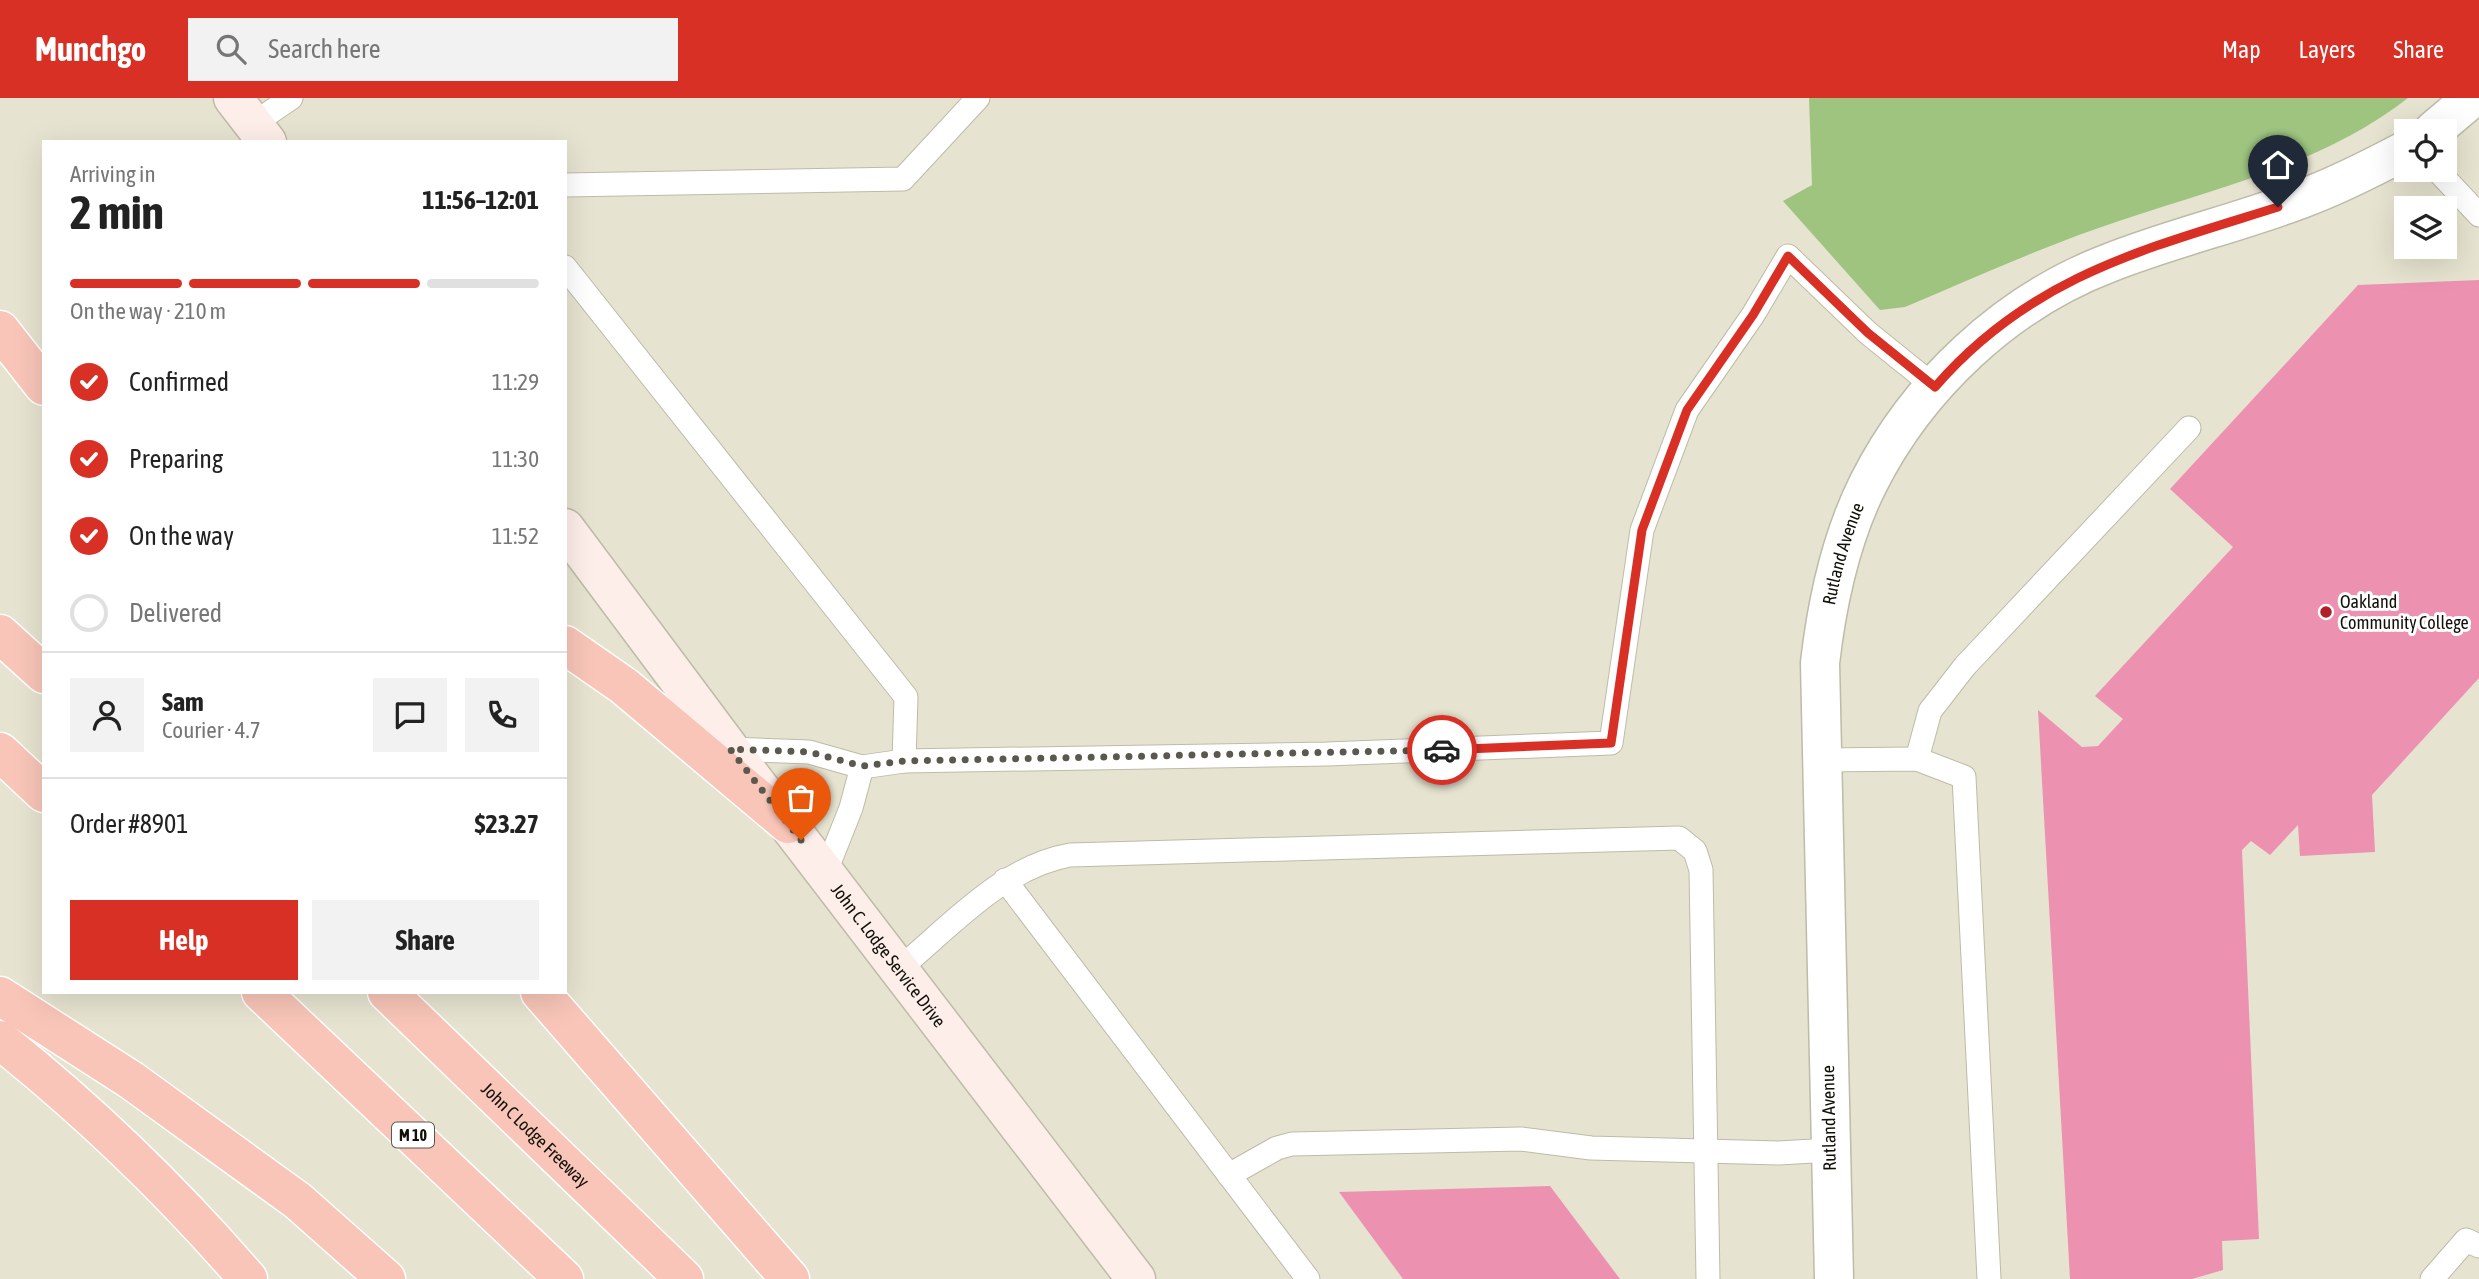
<!DOCTYPE html>
<meta charset="utf-8">
<style>
:root{--surface:#fff;--page:#f2f2f2;--text:#222;--muted:#767676;--line:#e0e0e0;--accent:#d93025}
body{margin:0;font-family:"Asap Condensed",sans-serif;background:var(--page);color:var(--text);height:100vh;display:flex;flex-direction:column;font-size:26px;white-space:nowrap}
*{box-sizing:border-box;margin:0}
p{font-size:23px;color:var(--muted)}
.icon{flex:none;width:38px;height:38px;fill:none;stroke:currentColor;stroke-width:2;stroke-linecap:round;stroke-linejoin:round}
.map{position:relative;flex:1;overflow:hidden}
.panel{position:absolute;left:42px;top:42px;width:525px;height:854px;display:flex;flex-direction:column;background:var(--surface);border-radius:0px;box-shadow:0 7px 28px #0002}
.panel>*{flex:none}
.fabs{position:absolute;left:2394px;top:21px;display:grid;gap:14px}
.fabs a{display:grid;place-items:center;width:63px;height:63px;border-radius:0px;background:var(--surface);box-shadow:0 7px 28px #0002;font-size:35px}
.pin{position:absolute;display:grid;place-items:center;width:60px;height:60px;color:#fff;margin:-72px -30px;border-radius:50% 50% 50% 0;rotate:-45deg;box-shadow:0 0 7px #0007}
.pin .icon{rotate:45deg}
.courier{position:absolute;display:grid;place-items:center;width:70px;height:70px;margin:-35px;border:5px solid #d93025;border-radius:50%;background:#fff;color:#222;box-shadow:0 2px 9px #0007}
.overview em{font-style:normal;font-weight:700}
.overview div{display:flex;flex-direction:column-reverse}
.overview{display:flex;align-items:center;justify-content:space-between;height:119px;padding:0 28px}
h1{font-size:46px;font-weight:700;line-height:52px}
.bar{display:grid;grid-template-columns:repeat(4,1fr);gap:10px 7px;align-content:center;height:84px;padding:0 28px}
.bar i{height:9px;border-radius:5px;background:var(--line)}
.bar .selected{background:var(--accent)}
.bar p{grid-column:span 4}
.line{display:flex;align-items:center;gap:18px;padding:0 28px;border-top:2px solid var(--line)}
.line div{flex:1}
.round{display:grid;place-items:center;flex:none;width:74px;height:74px;border-radius:0px;background:var(--page)}
ol{padding:0 28px;list-style:none}
li{display:flex;align-items:center;gap:21px;height:77px}
li p{margin-inline-start:auto}
li .icon{padding:7px;border-radius:50%;background:var(--accent);color:#fff;stroke-width:4}
li:last-child{color:var(--muted)}
li i{width:38px;height:38px;border:4px solid var(--line);border-radius:50%}
.cta{display:flex;gap:14px;margin-top:auto;padding:14px 28px}
.cta a{flex:1;height:80px;border-radius:0px;background:var(--accent);color:#fff;font-size:28px;font-weight:700;line-height:80px;text-align:center}
.cta a+a{background:var(--page);color:var(--text)}
header{display:flex;align-items:center;gap:42px;box-sizing:border-box;height:98px;padding:0 35px;background:var(--accent);color:#fff}
header strong{font-size:33px}
nav{display:flex;gap:38px;margin-inline-start:auto;font-size:24px}
.search{width:490px;height:63px;background:var(--page);display:flex;align-items:center;gap:18px;box-sizing:border-box;padding:0 24px;border-radius:0px;color:var(--muted);font-size:26px}
.map>svg:first-child{display:block}
.green{fill:#9ec480}
.building{fill:#ed91b1}
.lines{fill:none;stroke-linecap:round;stroke-linejoin:round}
.lane-casing{stroke:#bebba8;stroke-width:25}
.street-casing{stroke:#bebba8;stroke-width:41}
.secondary-casing{stroke:#bebba8;stroke-width:41}
.highway-casing{stroke:#fff;stroke-width:41}
.lane{stroke:#fff;stroke-width:23}
.street{stroke:#fff;stroke-width:38}
.secondary{stroke:#fdeeea;stroke-width:38}
.highway{stroke:#f8c5b8;stroke-width:38}
.done{stroke:#5b594e;stroke-width:7;stroke-dasharray:0 12.6}
.route{stroke:#d93025;stroke-width:9}
.poi-dot{fill:#b01e27;stroke:#fff;stroke-width:2.5}
.labels{text-anchor:middle;stroke-width:6;stroke-linejoin:round;paint-order:stroke}
.shield{fill:#fff;stroke:#585752;stroke-width:2}
.shield-label{font-size:16px;font-weight:bold;fill:#100f08}
.street-label{font-size:18px;fill:#100f08;stroke:#fff}
.poi-label{font-size:18px;fill:#100f08;stroke:#fff;text-anchor:start}
</style>
<header>
<strong>Munchgo</strong>
<div class="search"><svg class="icon" aria-label="search" viewBox="0 0 24 24"><circle cx="10" cy="10" r="6"/><path d="M15 15l6 6"/></svg>Search here</div>
<nav><a>Map</a><a>Layers</a><a>Share</a></nav>
</header>
<div class="map">
<svg width="2479" height="1181" viewBox="0 0 2479 1181">
<rect width="100%" height="100%" fill="#e6e3d0"/>
<path class="green" d="M 1809,0 L 2408,0 C 2325,65 2220,89 2122,122 C 2048,146 1977,179 1905,209 L 1880,212 L 1783,103 L 1812,87 Z"/>
<g class="building">
<polygon points="2479,182 2479,580 2372,697 2375,754 2300,758 2298,727 2270,757 2251,743 2242,752 2259,1141 2222,1143 2223,1172 2192,1181 2070,1181 2038,612 2082,649 2098,648 2123,621 2095,598 2233,449 2170,391 2358,187"/>
<polygon points="1550,1088 1620,1181 1403,1181 1339,1094"/>
</g>
<g class="lines">
<defs>
<g id="lane">
<polyline points="253,26 291,0"/>
<polyline points="2437,72 2479,117"/>
<polyline points="565,87 903,81 978,0"/>
<polyline points="565,169 906,599 904,663"/>
<polyline points="730,651 809,654 862,669 904,663 1327,656 1611,645 1642,432 1687,312 1753,217 1788,158 1868,235 1935,289"/>
<polyline points="1917,661 1930,613 1965,568 2189,330"/>
<polyline points="1821,662 1917,661 1964,679 1989,1181"/>
<polyline points="826,773 851,710 862,669"/>
<polyline points="1005,782 1308,1181"/>
<path d="M 899,871 C 950,829 1002,769 1070,757 L 1679,740 L 1695,753 L 1701,772 L 1708,1181"/>
<polyline points="1229,1077 1277,1050 1292,1046 1521,1041 1591,1050 1779,1055 1830,1052"/>
<polyline points="2432,1181 2466,1142 2479,1148"/>
</g>
<g id="street">
<polyline points="2433,33 2472,0"/>
<path id="s1" d="M 1834,1181 L 1820,565 C 1827,504 1840,442 1868,386 C 1917,288 2006,204 2109,165 C 2172,140 2238,125 2301,101 C 2337,88 2372,70 2406,52"/>
</g>
<g id="secondary">
<polyline points="233,0 267,44"/>
<path id="s2" d="M 565,430 L 730,651 L 1136,1181"/>
</g>
<g id="highway">
<polyline points="0,232 44,288"/>
<polyline points="0,536 44,576"/>
<polyline points="565,547 624,588 788,726"/>
<polyline points="0,654 44,695"/>
<polyline points="261,894 564,1181"/>
<path id="s3" d="M 387,894 L 684,1181"/>
<polyline points="540,894 790,1181"/>
<polyline points="0,898 131,982 298,1103 386,1181"/>
<path d="M 0,942 C 90,1014 173,1094 248,1181"/>
</g>
</defs>
<use href="#lane" class="lane-casing"/>
<use href="#street" class="street-casing"/>
<use href="#secondary" class="secondary-casing"/>
<use href="#highway" class="highway-casing"/>
<use href="#lane" class="lane"/>
<use href="#street" class="street"/>
<use href="#secondary" class="secondary"/>
<use href="#highway" class="highway"/>
</g>
<g class="lines">
<polyline class="done" points="801,742 730,651 809,654 862,668 904,663 1442,652"/>
<path class="route" d="M 1442,652 L 1611,645 L 1642,432 L 1687,312 L 1753,217 L 1788,158 L 1868,235 L 1935,289 C 2031,178 2145,151 2278,109"/>
</g>
<circle class="poi-dot" cx="2326" cy="514" r="7"/>
<g class="labels">
<rect class="shield" x="392" y="1024.5" width="42" height="25" rx="5"/>
<g class="shield-label">
<text x="413" y="1043">M 10</text>
</g>
<g class="street-label">
<text dy="6" stroke="none"><textPath href="#s1" startOffset="728">Rutland Avenue</textPath></text>
<text dy="6" stroke="none"><textPath href="#s2" startOffset="536">John C. Lodge Service Drive</textPath></text>
<text transform="translate(1829 1020) rotate(-91)" y="6">Rutland Avenue</text>
<text dy="6" stroke="none"><textPath href="#s3" startOffset="206">John C Lodge Freeway</textPath></text>
</g>
<g class="poi-label">
<text x="2340" y="510">Oakland<tspan x="2340" dy="21">Community College</tspan></text>
</g>
</g>
</svg>
<div class="fabs">
<a><svg class="icon" aria-label="locate" viewBox="0 0 24 24"><circle cx="12" cy="12" r="6"/><path d="M12 2v4M12 18v4M2 12h4M18 12h4"/></svg></a>
<a><svg class="icon" aria-label="layers" viewBox="0 0 24 24"><path d="M12 4l9 5-9 5-9-5zM3 14l9 5 9-5"/></svg></a>
</div>
<div class="pin" style="left:801px;top:742px;background:#ea580c"><svg class="icon" aria-label="bag" viewBox="0 0 24 24"><path d="M5 8h14l-1 12H6zM9 8a3 3 0 0 1 6 0"/></svg></div>
<div class="pin" style="left:2278px;top:109px;background:#1f2937"><svg class="icon" aria-label="home" viewBox="0 0 24 24"><path d="M3 11l9-7 9 7M6 9v11h12V9"/></svg></div>
<div class="courier" style="left:1442px;top:652px"><svg class="icon" aria-label="car" viewBox="0 0 24 24"><path d="M5 17H2v-5l4-1 3-4h7l3 4 3 1v5h-3M9 17h6M6 11h13"/><circle cx="7" cy="17" r="2"/><circle cx="17" cy="17" r="2"/></svg></div>
<section class="panel">
<div class="overview"><div><h1>2 min</h1><p>Arriving in</p></div><em>11:56–12:01</em></div>
<div class="bar"><i class="selected"></i><i class="selected"></i><i class="selected"></i><i></i><p>On the way · 210 m</p></div>
<ol>
<li><svg class="icon" aria-label="check" viewBox="0 0 24 24"><path d="M5 12l5 5 9-10"/></svg>Confirmed<p>11:29</p></li>
<li><svg class="icon" aria-label="check" viewBox="0 0 24 24"><path d="M5 12l5 5 9-10"/></svg>Preparing<p>11:30</p></li>
<li><svg class="icon" aria-label="check" viewBox="0 0 24 24"><path d="M5 12l5 5 9-10"/></svg>On the way<p>11:52</p></li>
<li><i></i>Delivered</li>
</ol>
<div class="line" style="height:126px"><a class="round"><svg class="icon" aria-label="person" viewBox="0 0 24 24"><circle cx="12" cy="8" r="4"/><path d="M4 21q1-7 8-7t8 7"/></svg></a><div><b>Sam</b><p>Courier · 4.7</p></div><a class="round"><svg class="icon" aria-label="chat" viewBox="0 0 24 24"><path d="M4 5h16v11H9l-5 4z"/></svg></a><a class="round"><svg class="icon" aria-label="phone" viewBox="0 0 24 24"><path d="M5 4h4l2 5-3 2q2 4 5 5l2-3 5 2v4C11 20 4 13 5 4z"/></svg></a></div>
<div class="line" style="height:91px"><div>Order #8901</div><b>$23.27</b></div>
<div class="cta"><a>Help</a><a>Share</a></div>
</section>
</div>
